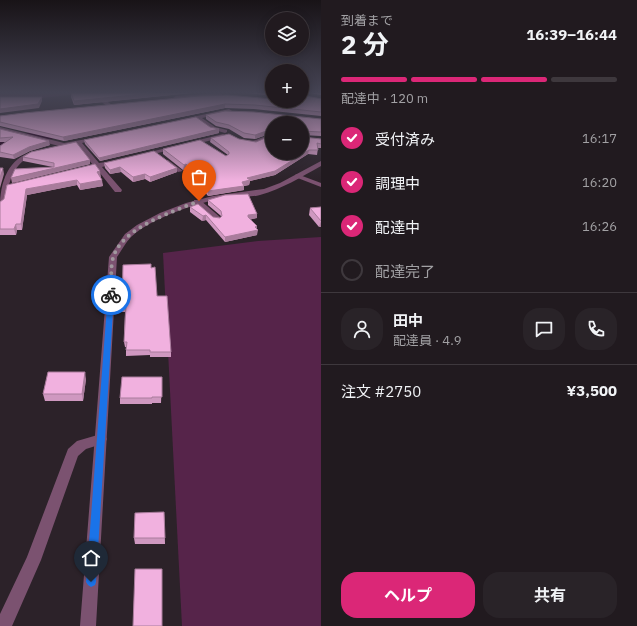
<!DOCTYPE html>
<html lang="ja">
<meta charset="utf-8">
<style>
:root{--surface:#211a1f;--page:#292328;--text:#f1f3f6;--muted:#a2a1a4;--line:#3e383d;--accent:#db2777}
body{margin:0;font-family:"IBM Plex Sans","Noto Sans JP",sans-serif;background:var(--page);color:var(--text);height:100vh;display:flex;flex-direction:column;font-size:15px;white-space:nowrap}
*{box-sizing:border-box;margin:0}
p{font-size:13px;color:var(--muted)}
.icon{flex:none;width:22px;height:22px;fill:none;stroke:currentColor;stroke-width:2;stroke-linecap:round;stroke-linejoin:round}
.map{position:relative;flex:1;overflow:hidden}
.sheet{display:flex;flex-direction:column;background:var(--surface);width:316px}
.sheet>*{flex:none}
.controls{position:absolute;left:265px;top:12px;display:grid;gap:8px}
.controls a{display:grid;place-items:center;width:44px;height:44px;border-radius:50%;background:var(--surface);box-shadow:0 2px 10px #0003,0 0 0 1px var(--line);font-size:20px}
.pin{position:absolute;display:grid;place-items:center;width:34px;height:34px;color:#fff;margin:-41px -17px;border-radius:50% 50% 50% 0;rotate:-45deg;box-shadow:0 0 4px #0007}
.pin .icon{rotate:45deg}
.courier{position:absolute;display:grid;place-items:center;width:40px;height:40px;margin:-20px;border:3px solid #1a73e8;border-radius:50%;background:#fff;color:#222;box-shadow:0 1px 5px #0007}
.head em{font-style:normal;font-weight:700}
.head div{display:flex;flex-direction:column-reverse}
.head{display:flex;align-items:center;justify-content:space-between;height:68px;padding:0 20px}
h1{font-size:26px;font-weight:700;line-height:30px}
.bar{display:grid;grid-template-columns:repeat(4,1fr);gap:6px 4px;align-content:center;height:48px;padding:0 20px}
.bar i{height:5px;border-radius:3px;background:var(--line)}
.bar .active{background:var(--accent)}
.bar p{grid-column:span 4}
.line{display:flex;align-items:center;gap:10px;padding:0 20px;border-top:1px solid var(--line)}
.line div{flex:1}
.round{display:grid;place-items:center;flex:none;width:42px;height:42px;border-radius:16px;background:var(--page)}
ol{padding:0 20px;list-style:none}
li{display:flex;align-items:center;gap:12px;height:44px}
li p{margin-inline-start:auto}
li .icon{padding:4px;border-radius:50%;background:var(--accent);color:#fff;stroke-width:4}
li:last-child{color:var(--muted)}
li i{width:22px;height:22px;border:2px solid var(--line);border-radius:50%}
.cta{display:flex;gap:8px;margin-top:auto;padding:8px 20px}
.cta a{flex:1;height:46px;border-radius:16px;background:var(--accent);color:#fff;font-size:16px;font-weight:700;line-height:46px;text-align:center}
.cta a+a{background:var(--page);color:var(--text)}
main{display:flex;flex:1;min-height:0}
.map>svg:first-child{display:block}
.green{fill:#56244a}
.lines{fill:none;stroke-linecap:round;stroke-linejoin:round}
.river{fill:#270220;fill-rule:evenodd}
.minor{fill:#7b5270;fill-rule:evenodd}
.tertiary{fill:#7b5270;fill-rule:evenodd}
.wall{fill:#cf98c0}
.shaded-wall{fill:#a97c9c}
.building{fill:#f1b1df;stroke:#a97c9c}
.route{fill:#1a73e8}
.done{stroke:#a0989e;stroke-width:4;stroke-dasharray:0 7.2}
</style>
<main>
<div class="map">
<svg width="321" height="626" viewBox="0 0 321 626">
<rect width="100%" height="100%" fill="#2c2229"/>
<g class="green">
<polygon points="0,93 88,93 32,99 0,97"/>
<polygon points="321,237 321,626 182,626 163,253 258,241"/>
</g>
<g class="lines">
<polygon class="river" points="79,122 85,123 88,127 85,131 0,151 0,139"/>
<g class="minor">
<polygon points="220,93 222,94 222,96 176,100 173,98 176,96"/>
<polygon points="100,99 104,99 112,105 107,106 100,101"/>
<polygon points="229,109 232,111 231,112 202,118 215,127 227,130 227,132 225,133 211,129 196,119 182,122 179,120"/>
<polygon points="0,127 64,143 98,137 98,139 82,143 99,163 120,160 120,162 102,167 122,190 121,192 115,192 96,168 81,170 81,168 93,165 76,144 63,147 0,131"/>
<polygon points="223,134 226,136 225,137 141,157 138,155"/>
<path d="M 272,134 L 272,138 C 261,140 254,149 243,142 C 247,139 251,142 256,140 C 262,138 266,135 272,134 Z"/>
<path d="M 34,151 L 36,152 L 36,154 C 11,163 10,182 4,205 L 0,207 C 0,182 8,158 34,151 Z"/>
<polygon points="164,160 168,160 183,171 178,172 164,162"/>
<polygon points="297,174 321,183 321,187 295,177 295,175"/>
<polygon points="194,200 200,200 220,217 220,221 214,221 194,204"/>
<polygon points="101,434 105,435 107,439 105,443 86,449 78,456 41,560 12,626 0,626 0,614 27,557 68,449 77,441"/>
</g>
<path class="tertiary" d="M 321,161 L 321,166 C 301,177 282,189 260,195 C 248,198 236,196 224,198 C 197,203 151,218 131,237 C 125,243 122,250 117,257 L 96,626 L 80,626 L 109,257 L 125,234 L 137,225 L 160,213 L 186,203 L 213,196 L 264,189 L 280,183 Z"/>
</g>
<g class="wall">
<polygon points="71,93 191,93 74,105 71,97"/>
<polygon points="247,93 272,93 272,96"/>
<polygon points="309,93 321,93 321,95"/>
<polygon points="302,95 321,99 321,116 254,109 225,108 64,141 0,126 0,116 272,99"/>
<polygon points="206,115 321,119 321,136 302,135 303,137 321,139 321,148 318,148 317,155 308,154 275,175 250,181 249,185 244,186 244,190 208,196 186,169 183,170 163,154 163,149 226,156 228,155 210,142 211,138 239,139 302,153 272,123 272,133 255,139 244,138 229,129 216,126 206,119"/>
<polygon points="0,129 50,145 30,151 14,159 0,157 0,146 7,142 0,142"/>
<polygon points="219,133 100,161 85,144 84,140"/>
<polygon points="23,157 90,164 12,183 53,167 23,161"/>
<polygon points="104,163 177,172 150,182 145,179 133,182 121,172 110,174 105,168"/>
<polygon points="100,177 103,186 80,190 77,185 27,195 22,230 17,230 16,235 0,235 0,202 4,199 7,185 101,177"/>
<polygon points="208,200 257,214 257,218 251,219 257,229 257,235 225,242 206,220 202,221 190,212 190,207 213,217 220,218 221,216 208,205"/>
<polygon points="321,207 321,227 319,227 309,215 310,208"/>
<polygon points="151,268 157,296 171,352 171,357 150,357 150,355 126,356 126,347 125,347 124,342 125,312 122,312 122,306"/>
<polygon points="162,377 161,403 152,403 152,404 120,404 120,398"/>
<polygon points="86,379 83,401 45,401 43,394"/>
<polygon points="164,512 165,544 135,544 134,538"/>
</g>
<g class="shaded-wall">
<polygon points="153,93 191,93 74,105 74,101"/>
<polygon points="42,97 42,101 39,108 0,113 0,109"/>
<polygon points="225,104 225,108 64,141 63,137"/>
<polygon points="219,129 219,133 100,161 99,158"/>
<polygon points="272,129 272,133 255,139 255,135"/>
<polygon points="49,141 50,145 30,151 14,159 13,155 29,147"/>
<polygon points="309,150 308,154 275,175 250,181 249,185 243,186 244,186 244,190 208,196 208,191 242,182 247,178"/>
<polygon points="90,160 90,164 12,183 11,178"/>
<polygon points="186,164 186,169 183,170 184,165"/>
<polygon points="120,167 121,172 110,174 110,170"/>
<polygon points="3,168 4,174 0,188 0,178"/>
<polygon points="177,168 177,172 150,182 150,177"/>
<polygon points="100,171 101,177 97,178 97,172"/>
<polygon points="145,174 145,179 133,182 133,177"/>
<polygon points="77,180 77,185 27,195 22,230 21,224 26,189"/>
<polygon points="102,180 103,186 80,190 80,184"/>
<polygon points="257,214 257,218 247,220 248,215"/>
<polygon points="206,215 206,220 202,221 203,216"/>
<polygon points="321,221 321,227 319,227"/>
<polygon points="16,224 17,230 16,235 14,229"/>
<polygon points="257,226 257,230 258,230 257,235 225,242 225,237"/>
<polygon points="85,372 86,379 83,401 82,394"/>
</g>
<g class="building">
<polygon points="71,93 153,93 74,101"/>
<polygon points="302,93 302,95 321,99 321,112 255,105 225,104 63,137 0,122 0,116 24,113 199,96 227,95 272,99 272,101 302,101"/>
<polygon points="0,97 42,97 38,104 0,109"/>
<polygon points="225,111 254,112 321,119 321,132 302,131 302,123 272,123 272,129 255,135 244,133 229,125 216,122 206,115"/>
<polygon points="196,117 210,127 219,129 99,158 84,140"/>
<polygon points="0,129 49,141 29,147 13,155 0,152 0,146 13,137 0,138"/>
<polygon points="302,133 303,137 321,139 321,144 317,143 318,150 309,150 275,171 247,178 250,180 242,182 244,186 208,191 186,164 184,165 163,149 200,140 226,156 229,154 229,152 211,138 229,134 239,139 256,142 272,135 272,153 302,153"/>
<polygon points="76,142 90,160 11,178 15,169 54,167 54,163 23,157 31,152"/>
<polygon points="154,151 177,168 150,177 145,174 133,177 120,167 110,170 104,163"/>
<polygon points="95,164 100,171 97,172 102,180 80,184 77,180 26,189 21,224 16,224 14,229 0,229 0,202 4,199 7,185"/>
<polygon points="0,168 3,168 0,178"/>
<polygon points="248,194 257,214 248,215 248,217 257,226 255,227 258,230 225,237 206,215 203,216 190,207 198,204 213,217 220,218 222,216 221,211 208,200 225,195"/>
<polygon points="321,207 321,221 310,208"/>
<polygon points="151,264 151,268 155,267 157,296 167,296 171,352 150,352 150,350 126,350 127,342 124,342 126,306 122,306 123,265"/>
<polygon points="48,372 85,372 82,394 43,394"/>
<polygon points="122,377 162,377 162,397 152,397 152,398 120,398"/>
<polygon points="164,512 165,538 134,538 135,513"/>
<polygon points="135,569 162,569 162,626 133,626"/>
</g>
<linearGradient id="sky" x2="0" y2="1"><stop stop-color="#181317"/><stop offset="0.51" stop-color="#454454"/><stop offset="1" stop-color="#454454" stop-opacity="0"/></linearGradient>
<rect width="321" height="181" fill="url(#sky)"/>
<polygon class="route" points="108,293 114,295 96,582 95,585 91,587 88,585 86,582"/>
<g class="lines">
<path class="done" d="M 111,295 C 112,283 110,269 113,258 C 122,227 173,212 199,201"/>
</g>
</svg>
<div class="controls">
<a><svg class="icon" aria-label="layers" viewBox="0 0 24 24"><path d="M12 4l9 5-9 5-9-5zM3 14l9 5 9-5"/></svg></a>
<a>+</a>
<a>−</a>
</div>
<div class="pin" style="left:199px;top:201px;background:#ea580c"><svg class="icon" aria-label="bag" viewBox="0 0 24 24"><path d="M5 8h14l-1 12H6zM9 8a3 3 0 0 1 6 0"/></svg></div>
<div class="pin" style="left:91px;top:582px;background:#1f2937"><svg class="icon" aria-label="home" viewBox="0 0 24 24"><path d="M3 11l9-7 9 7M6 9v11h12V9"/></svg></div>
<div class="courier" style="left:111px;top:295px"><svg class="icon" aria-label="bike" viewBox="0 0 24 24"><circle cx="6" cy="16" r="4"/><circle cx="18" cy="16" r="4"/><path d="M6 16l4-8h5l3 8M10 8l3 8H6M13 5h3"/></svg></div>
</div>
<section class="sheet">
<div class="head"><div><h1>2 分</h1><p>到着まで</p></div><em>16:39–16:44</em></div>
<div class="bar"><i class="active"></i><i class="active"></i><i class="active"></i><i></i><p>配達中 · 120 m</p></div>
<ol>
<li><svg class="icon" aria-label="check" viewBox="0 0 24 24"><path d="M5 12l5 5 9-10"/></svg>受付済み<p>16:17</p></li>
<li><svg class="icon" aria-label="check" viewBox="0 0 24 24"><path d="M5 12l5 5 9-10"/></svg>調理中<p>16:20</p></li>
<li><svg class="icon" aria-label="check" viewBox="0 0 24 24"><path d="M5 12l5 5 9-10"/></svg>配達中<p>16:26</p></li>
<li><i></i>配達完了</li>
</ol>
<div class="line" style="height:72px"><a class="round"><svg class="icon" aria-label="person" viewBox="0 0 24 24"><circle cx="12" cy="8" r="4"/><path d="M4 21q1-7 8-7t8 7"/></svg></a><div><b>田中</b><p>配達員 · 4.9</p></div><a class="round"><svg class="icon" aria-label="chat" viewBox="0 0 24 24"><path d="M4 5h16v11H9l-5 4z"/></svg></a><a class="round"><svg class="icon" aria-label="phone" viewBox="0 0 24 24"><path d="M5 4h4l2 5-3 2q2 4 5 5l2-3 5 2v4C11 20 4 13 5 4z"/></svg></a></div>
<div class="line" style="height:52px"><div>注文 #2750</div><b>¥3,500</b></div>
<div class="cta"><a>ヘルプ</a><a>共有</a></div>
</section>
</main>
